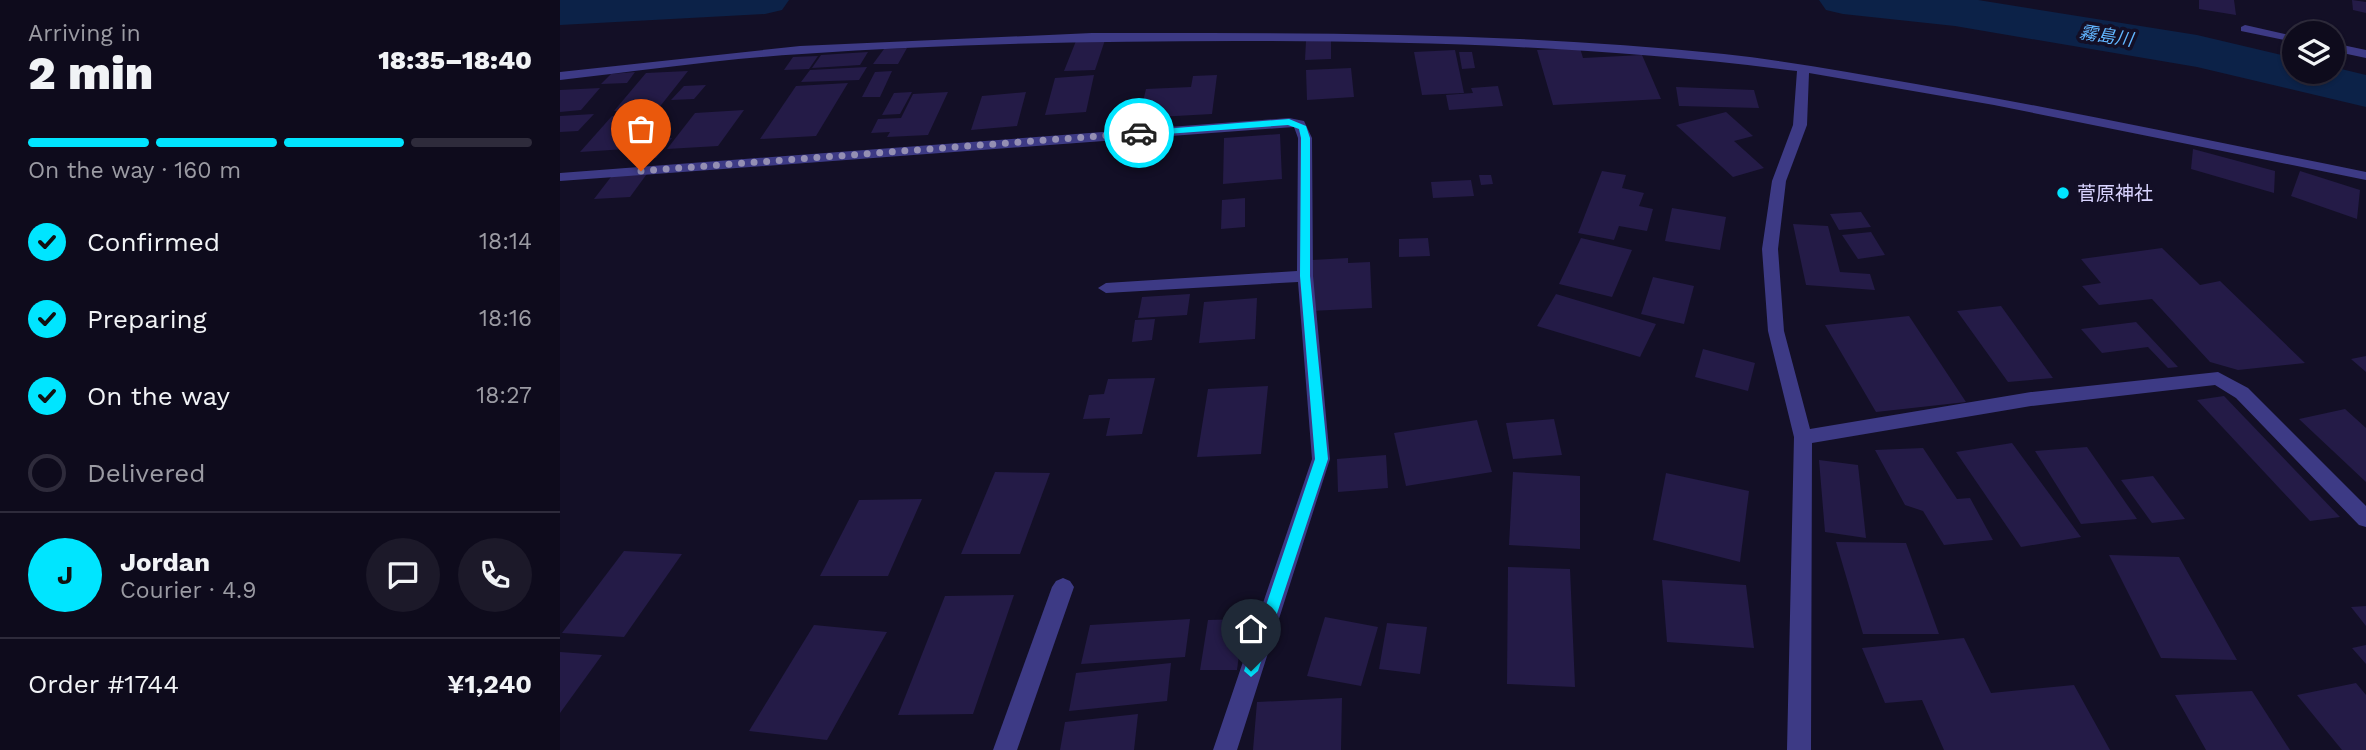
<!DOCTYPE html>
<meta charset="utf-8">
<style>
:root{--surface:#0e0b1c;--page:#1c1929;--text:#f1f3f6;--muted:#9b9ba3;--line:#2e2b3b;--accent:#00e5ff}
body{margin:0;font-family:"Work Sans","Noto Sans JP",sans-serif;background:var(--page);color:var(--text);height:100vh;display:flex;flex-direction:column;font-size:26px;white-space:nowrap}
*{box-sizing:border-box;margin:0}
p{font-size:23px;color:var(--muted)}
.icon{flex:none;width:38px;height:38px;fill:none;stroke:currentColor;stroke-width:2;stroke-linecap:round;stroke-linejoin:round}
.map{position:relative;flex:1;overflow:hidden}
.sheet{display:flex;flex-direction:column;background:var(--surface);width:560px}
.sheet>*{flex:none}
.fabs{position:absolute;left:1722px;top:21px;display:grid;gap:14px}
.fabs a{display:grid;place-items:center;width:63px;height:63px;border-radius:50%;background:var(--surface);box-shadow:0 2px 5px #0004,0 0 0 2px var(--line);font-size:35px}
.pin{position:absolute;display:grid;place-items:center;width:60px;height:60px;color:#fff;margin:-72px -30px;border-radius:50% 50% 50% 0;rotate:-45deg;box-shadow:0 0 7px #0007}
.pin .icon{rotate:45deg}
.courier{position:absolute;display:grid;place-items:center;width:70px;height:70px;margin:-35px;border:5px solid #00e5ff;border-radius:50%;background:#fff;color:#222;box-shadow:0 2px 9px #0007}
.headline em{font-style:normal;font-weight:800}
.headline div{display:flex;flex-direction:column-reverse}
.headline{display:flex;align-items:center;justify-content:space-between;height:119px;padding:0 28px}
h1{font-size:46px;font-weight:800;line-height:52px}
.bar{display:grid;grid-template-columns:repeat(4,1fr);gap:10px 7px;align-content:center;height:84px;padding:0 28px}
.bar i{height:9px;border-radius:5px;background:var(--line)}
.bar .current{background:var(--accent)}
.bar p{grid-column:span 4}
.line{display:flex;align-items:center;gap:18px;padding:0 28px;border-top:2px solid var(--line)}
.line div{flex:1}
.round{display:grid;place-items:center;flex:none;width:74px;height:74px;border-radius:37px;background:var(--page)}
ol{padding:0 28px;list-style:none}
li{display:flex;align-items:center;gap:21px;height:77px}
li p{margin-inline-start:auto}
li .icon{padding:7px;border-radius:50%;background:var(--accent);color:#111;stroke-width:4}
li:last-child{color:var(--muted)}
li i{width:38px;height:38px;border:4px solid var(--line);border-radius:50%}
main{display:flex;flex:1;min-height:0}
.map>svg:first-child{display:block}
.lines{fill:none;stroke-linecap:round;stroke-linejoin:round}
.river{fill:#0c2248;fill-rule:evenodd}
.building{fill:#241b47}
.minor{fill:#3d3a85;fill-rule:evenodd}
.route{fill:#00e5ff}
.done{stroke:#948fb3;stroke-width:7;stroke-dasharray:0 12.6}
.poi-dot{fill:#00e5ff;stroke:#130f26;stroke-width:2.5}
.labels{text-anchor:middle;stroke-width:7;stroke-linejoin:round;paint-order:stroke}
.far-water-label{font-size:18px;font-style:italic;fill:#62b6ff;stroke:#130f26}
.poi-label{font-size:19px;fill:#d9d4ff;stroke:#130f26;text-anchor:start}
</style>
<main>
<section class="sheet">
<div class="headline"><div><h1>2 min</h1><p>Arriving in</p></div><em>18:35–18:40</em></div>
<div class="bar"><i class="current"></i><i class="current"></i><i class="current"></i><i></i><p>On the way · 160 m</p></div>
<ol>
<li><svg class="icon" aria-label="check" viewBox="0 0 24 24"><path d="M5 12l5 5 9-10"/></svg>Confirmed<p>18:14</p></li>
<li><svg class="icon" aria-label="check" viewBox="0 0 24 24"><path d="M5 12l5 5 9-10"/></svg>Preparing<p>18:16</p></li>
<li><svg class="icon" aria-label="check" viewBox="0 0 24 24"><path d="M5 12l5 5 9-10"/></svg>On the way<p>18:27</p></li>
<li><i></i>Delivered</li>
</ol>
<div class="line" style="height:126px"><b class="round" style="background:var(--accent);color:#111">J</b><div><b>Jordan</b><p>Courier · 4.9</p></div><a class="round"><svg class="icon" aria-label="chat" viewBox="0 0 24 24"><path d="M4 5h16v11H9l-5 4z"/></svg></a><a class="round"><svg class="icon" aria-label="phone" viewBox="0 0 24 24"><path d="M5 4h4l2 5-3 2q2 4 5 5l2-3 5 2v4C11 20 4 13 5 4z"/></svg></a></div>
<div class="line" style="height:91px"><div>Order #1744</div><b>¥1,240</b></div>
</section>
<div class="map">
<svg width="1806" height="750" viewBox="0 0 1806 750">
<rect width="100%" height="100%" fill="#130f26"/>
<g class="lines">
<g class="river">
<polygon points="0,0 229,0 222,10 205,14 0,25"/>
<polygon points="1259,0 1418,0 1637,35 1734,58 1734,72 1773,72 1773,67 1806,75 1806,107 1637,67 1395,26 1283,14 1266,10"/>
</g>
</g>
<g class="building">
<polygon points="1639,0 1674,0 1676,15 1639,9"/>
<polygon points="1792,0 1806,2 1806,13 1793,10"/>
<polygon points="545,40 535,70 504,71 516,41"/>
<polygon points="771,40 771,59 745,60 746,41"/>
<polygon points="347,48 338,64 313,64 324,49"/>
<polygon points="1020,48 1023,58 1082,55 1101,99 993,105 977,50"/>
<polygon points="895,50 904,93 862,95 854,52"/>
<polygon points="308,52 300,65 252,68 261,55"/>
<polygon points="899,52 912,52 915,68 902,69"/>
<polygon points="258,56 249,69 224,70 233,57"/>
<polygon points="307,67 299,80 241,82 250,70"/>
<polygon points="791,68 794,97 747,100 746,70"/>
<polygon points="128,71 98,109 54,111 86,73"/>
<polygon points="332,71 320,97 302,97 315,72"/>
<polygon points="75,72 67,83 41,84 51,74"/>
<polygon points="534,75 526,112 485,115 495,78"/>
<polygon points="657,75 652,114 579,118 586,89 631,87 633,76"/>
<polygon points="288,83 256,136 200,139 236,86"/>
<polygon points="146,85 134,99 111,100 124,86"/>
<polygon points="938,86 943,106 889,110 886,95 913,93 911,88"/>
<polygon points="1116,87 1194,90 1199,108 1119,106"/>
<polygon points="40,88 21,110 0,112 0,90"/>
<polygon points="352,92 340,114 322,115 334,93"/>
<polygon points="388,92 368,135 327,137 330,132 311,133 318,119 341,118 353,94"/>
<polygon points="466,92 457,126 411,130 422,96"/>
<polygon points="184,110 158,146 107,149 135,113"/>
<polygon points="1166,112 1193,136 1174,141 1204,168 1173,177 1116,125"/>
<polygon points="96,113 66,149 20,152 52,116"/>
<polygon points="34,114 18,131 0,132 0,116"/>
<polygon points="720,134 722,179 663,184 664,138"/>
<polygon points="112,138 96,158 67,160 85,139"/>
<polygon points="1633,149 1715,171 1714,193 1631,169"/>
<polygon points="89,171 70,197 34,199 54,173"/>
<polygon points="1042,171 1066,175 1062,188 1084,193 1079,206 1093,209 1087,231 1059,226 1054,240 1018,233"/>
<polygon points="1740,171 1800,190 1797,219 1731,196"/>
<polygon points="919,175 931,175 933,184 921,185"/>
<polygon points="911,180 914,196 873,198 871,182"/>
<polygon points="685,198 685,227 661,229 662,200"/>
<polygon points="1112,208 1166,217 1160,250 1105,241"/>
<polygon points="1301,212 1311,227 1279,230 1270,214"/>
<polygon points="1233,224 1268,226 1280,272 1310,274 1315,290 1246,285"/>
<polygon points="1311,232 1325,255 1298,259 1282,235"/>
<polygon points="868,238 870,256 839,257 839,239"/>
<polygon points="1021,238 1072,250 1052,297 999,284"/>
<polygon points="1602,248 1640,285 1660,281 1745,363 1678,370 1650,362 1592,299 1539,305 1522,286 1541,283 1521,259"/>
<polygon points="788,258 788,263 810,262 812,308 750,311 752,260"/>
<polygon points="1093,277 1134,286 1124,324 1081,314"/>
<polygon points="630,294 627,315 578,318 582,297"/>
<polygon points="996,294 1096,324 1080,357 977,326"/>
<polygon points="697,298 695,339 639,343 644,302"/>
<polygon points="1441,306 1493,378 1448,382 1397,311"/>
<polygon points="1349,316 1406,402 1316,412 1265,325"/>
<polygon points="595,319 592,340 572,342 575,320"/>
<polygon points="1576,322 1618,367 1608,368 1588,347 1542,353 1521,329"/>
<polygon points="1143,349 1195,363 1188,391 1135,377"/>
<polygon points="1806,356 1806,372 1791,359"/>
<polygon points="595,378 582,434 546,436 550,418 523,419 529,395 544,394 548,379"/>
<polygon points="708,386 701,454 637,457 648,389"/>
<polygon points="1664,396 1780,517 1750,521 1637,400"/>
<polygon points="1785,409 1806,428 1806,482 1739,419"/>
<polygon points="994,419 1002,455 953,459 946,423"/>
<polygon points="917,420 932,472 846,486 834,433"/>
<polygon points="1452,443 1521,537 1461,547 1396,452"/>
<polygon points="1527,447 1577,519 1521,524 1475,451"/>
<polygon points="1363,448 1397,499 1410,498 1433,540 1384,545 1363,511 1345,505 1315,450"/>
<polygon points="826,455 828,488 778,492 777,459"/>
<polygon points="1259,460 1298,465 1306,538 1265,532"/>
<polygon points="435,472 490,473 460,554 401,554"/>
<polygon points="953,472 1020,476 1020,549 949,545"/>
<polygon points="1106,473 1189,491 1180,562 1093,540"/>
<polygon points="1593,476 1625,519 1592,523 1561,480"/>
<polygon points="362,499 328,576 260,576 299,500"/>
<polygon points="1276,542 1346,543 1379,634 1303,634"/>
<polygon points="64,551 122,554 64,637 2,633"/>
<polygon points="1549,555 1619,557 1677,660 1601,658"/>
<polygon points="948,567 1010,569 1015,687 947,684"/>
<polygon points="1102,580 1186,585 1194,648 1107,642"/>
<polygon points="454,595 413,714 338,715 385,596"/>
<polygon points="1806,606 1806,626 1791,607"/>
<polygon points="765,617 818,627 801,686 747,676"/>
<polygon points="630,619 625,657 521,664 530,625"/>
<polygon points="684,619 677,670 640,670 648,620"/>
<polygon points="827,623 867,627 860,674 819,669"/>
<polygon points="254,625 327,632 267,740 189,731"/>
<polygon points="1404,638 1431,693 1514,685 1550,750 1384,750 1362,700 1325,703 1302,648"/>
<polygon points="1806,645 1806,664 1792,648"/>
<polygon points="0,652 42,655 0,713"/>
<polygon points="611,663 607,701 509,711 516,673"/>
<polygon points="1796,683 1806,695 1806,750 1782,750 1737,695"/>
<polygon points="1692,691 1730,750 1646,750 1615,695"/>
<polygon points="782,698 781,750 693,750 697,702"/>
<polygon points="578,714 574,750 500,750 505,722"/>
</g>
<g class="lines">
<g class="minor">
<polygon points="1685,25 1734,36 1734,42 1681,31 1681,27"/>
<path d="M 532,33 C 743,33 954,32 1164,54 C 1229,61 1292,73 1356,84 C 1507,110 1656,142 1806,172 L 1806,180 L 1434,105 L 1249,73 L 1247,125 L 1226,181 L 1218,249 L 1224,331 L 1250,429 L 1471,392 L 1658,372 L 1688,388 L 1806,506 L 1806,527 L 1799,525 L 1676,398 L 1655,385 L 1471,406 L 1252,443 L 1251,750 L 1227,750 L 1234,437 L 1208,331 L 1202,249 L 1212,181 L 1233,125 L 1237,71 C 1048,47 867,41 677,41 C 532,41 386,44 242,54 C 161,59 80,71 0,80 L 0,72 L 240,46 Z"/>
<polygon points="1773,43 1806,50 1806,58 1773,51"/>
<polygon points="729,118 744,121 752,138 753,276 770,459 677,750 653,750 752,459 738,282 546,293 538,288 546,283 737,271 738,138 734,127 0,181 0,173"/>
<polygon points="503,578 510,581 514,587 457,750 433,750 492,587 496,581"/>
</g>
</g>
<polygon class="route" points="729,119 746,126 750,138 750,276 768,459 698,671 691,677 684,671 755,459 740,276 741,138 739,129 728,125 579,136 575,133 579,131"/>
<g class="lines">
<polyline class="done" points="81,171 579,133"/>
</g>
<circle class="poi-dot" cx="1503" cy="193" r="7"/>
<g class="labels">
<g class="far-water-label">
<text transform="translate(1546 36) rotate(9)" y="6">霧島川</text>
</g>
<g class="poi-label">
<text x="1517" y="200">菅原神社</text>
</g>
</g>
</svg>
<div class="fabs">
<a><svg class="icon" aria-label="layers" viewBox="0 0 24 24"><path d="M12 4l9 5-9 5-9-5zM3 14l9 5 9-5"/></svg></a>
</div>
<div class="pin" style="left:81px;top:171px;background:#ea580c"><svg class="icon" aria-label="bag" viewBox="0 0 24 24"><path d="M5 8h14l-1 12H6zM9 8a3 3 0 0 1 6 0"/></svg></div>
<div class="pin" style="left:691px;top:671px;background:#1f2937"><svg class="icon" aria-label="home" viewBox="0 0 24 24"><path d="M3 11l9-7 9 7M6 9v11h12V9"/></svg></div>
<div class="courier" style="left:579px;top:133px"><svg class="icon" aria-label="car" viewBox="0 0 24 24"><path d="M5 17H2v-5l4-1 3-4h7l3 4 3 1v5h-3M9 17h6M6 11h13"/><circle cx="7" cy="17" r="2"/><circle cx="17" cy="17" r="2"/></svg></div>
</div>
</main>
